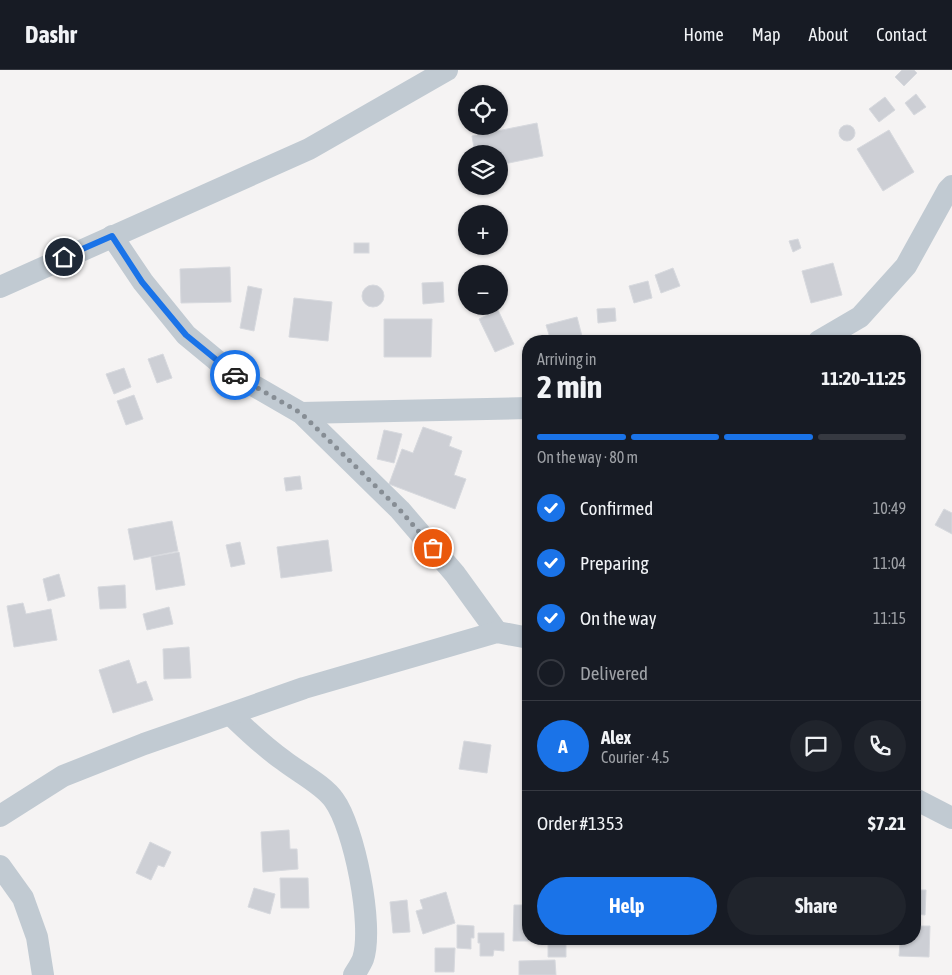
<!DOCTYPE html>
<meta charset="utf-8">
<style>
:root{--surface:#171b24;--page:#20242c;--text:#f1f3f6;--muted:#9ea1a6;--line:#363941;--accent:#1a73e8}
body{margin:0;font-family:"Asap Condensed",sans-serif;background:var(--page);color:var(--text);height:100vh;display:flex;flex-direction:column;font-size:19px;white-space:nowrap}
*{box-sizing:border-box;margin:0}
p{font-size:16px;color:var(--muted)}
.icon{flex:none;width:28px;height:28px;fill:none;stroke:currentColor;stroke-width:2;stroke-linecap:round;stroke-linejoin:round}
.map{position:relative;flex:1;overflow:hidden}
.drawer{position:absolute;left:522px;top:265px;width:399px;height:610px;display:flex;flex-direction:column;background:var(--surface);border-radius:20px;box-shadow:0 1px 4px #0004}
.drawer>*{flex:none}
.fabs{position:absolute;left:458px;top:15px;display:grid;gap:10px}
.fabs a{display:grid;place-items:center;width:50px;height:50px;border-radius:50%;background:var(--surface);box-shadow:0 1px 4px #0004;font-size:25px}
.pin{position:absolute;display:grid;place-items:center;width:42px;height:42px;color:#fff;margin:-21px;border:2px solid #fff;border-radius:50%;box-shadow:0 1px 5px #0007}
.courier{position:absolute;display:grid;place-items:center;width:50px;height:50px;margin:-25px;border:4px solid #1a73e8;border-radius:50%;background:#fff;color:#222;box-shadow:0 1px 6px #0007}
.overview em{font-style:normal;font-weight:700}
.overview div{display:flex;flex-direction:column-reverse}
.overview{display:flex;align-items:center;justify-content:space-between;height:85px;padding:0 15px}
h1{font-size:32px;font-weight:700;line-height:38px}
.bar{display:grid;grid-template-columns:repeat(4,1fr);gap:8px 5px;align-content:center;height:60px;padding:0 15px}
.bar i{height:6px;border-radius:4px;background:var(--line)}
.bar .active{background:var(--accent)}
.bar p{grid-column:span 4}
.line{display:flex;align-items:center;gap:12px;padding:0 15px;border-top:1px solid var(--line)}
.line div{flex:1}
.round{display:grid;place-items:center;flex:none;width:52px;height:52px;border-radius:26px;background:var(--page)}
ol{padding:0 15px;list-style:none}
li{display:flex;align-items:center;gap:15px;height:55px}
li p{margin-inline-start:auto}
li .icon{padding:5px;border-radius:50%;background:var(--accent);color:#fff;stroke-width:4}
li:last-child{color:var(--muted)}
li i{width:28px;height:28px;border:2px solid var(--line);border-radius:50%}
.cta{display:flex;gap:10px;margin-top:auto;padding:10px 15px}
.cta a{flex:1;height:58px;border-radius:30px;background:var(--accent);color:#fff;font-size:20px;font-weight:700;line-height:58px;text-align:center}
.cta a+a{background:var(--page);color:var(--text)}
header{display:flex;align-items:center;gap:30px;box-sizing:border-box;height:70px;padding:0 25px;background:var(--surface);border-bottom:1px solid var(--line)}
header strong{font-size:24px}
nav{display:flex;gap:28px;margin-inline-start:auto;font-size:18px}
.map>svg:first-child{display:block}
.building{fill:#cdcfd5;stroke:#d7d9de}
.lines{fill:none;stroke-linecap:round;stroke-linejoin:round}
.street{stroke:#c1cad2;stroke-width:22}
.done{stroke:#868d94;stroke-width:5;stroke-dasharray:0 9}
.route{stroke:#1a73e8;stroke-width:6}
</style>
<header>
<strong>Dashr</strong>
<nav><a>Home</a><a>Map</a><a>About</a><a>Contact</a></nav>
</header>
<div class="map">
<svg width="952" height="905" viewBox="0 0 952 905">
<rect width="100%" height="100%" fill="#f5f3f3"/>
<g class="building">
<polygon points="902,0 914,0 917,3 904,16 895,7"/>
<polygon points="916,24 926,37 914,45 905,33"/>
<polygon points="885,27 895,40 879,52 869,39"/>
<polygon points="537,53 543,86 499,95 499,84 475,84 472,66"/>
<circle cx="847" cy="63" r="8"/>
<polygon points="889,60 914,102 883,121 857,79"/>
<polygon points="798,169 801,178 793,182 789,171"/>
<rect x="354" y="173" width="15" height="10"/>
<polygon points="833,193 842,225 811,233 802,201"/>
<polygon points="230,197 231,232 181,233 180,199"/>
<polygon points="673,198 680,216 661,223 655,205"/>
<polygon points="648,211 652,228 634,233 629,216"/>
<polygon points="443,212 444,232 423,234 422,213"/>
<circle cx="373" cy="226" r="11"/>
<polygon points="248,216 262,219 254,261 240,258"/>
<polygon points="294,228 332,232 328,271 289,267"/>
<polygon points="615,238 616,251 598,253 597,239"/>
<polygon points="498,240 514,274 495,282 479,249"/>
<polygon points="577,247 583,270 551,271 546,255"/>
<polygon points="384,249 432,249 431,287 384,287"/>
<polygon points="163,284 172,308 157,313 148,289"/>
<polygon points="124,298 131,317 114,324 106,304"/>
<polygon points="134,325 143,349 126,355 117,331"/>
<polygon points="423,357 452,367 449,376 462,381 454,405 466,409 455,439 389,414 402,379 413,383"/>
<polygon points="384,360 402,364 394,393 377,389"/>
<polygon points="300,406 302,419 286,421 284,408"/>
<polygon points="944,439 952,443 952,464 935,455"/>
<polygon points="172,451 178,481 134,490 128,459"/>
<polygon points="328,470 332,501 281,508 277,477"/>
<polygon points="240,472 245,494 231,497 226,475"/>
<polygon points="179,482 185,515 156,520 151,487"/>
<polygon points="59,504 65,526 48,531 43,509"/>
<polygon points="125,515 126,538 100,539 98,517"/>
<polygon points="23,533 26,544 51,539 57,570 14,577 7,536"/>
<polygon points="169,537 173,554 147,560 143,544"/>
<polygon points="189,577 191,608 164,609 163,579"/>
<polygon points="129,590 137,614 146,611 153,630 113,643 99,600"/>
<polygon points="464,671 491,675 487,703 459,699"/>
<polygon points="289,760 290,779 297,779 298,799 263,802 261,762"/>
<polygon points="150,772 171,782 164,797 158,795 151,810 136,803"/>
<polygon points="280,808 308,808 309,838 281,838"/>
<polygon points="254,818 275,824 270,844 248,837"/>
<polygon points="915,820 926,820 925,845 915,844"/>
<polygon points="446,822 455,853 423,864 416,841 423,839 420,830"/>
<polygon points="407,830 410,862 393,863 390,832"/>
<polygon points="514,835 529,835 529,869 555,869 555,871 513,871"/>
<polygon points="457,855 474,856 474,868 471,868 471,879 457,878"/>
<polygon points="915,856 930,856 929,887 899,886 900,873 895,873 895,869 915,869"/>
<polygon points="478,863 504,863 504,881 494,880 493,886 480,886 480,873 478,873"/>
<polygon points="548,871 566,872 566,887 548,887"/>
<polygon points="435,878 455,878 454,902 435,902"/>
<polygon points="555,890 556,905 519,905 519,891"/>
</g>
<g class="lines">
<g class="street">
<polyline points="112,166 143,212 186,265 232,303 301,343 400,440 455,504 497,562"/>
<polyline points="0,217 309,79 447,0"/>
<polyline points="819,271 860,247 906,196 948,120 952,116"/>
<polyline points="301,343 529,338"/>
<path d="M 231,645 C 248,661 264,677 283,690 C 298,702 324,715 334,730 C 354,757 374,856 363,889 C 361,894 357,900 354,905"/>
<polyline points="915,729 952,748"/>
<polyline points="0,746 63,706 144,674 304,618 497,562 529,568"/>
<polyline points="0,796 23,828 37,867 43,905"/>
</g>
</g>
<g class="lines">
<polyline class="done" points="235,305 301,343 400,440 433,478"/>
<polyline class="route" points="64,187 112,166 142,212 186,265 235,305"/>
</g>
</svg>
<div class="fabs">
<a><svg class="icon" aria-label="locate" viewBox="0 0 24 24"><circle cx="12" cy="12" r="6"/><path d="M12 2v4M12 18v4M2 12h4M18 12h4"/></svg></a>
<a><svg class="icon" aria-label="layers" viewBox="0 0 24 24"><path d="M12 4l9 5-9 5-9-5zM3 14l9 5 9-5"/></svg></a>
<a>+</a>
<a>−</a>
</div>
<div class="pin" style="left:433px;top:478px;background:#ea580c"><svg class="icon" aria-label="bag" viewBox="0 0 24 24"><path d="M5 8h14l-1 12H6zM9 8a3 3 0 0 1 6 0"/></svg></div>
<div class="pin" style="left:64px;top:187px;background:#1f2937"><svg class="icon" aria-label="home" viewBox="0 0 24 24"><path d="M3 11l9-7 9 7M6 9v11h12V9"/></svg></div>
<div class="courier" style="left:235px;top:305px"><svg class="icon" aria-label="car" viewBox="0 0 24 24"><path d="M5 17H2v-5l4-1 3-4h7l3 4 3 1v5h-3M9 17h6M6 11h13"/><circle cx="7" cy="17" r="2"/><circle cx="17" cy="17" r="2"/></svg></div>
<section class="drawer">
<div class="overview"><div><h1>2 min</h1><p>Arriving in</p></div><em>11:20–11:25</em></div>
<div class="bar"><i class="active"></i><i class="active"></i><i class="active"></i><i></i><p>On the way · 80 m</p></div>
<ol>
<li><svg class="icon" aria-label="check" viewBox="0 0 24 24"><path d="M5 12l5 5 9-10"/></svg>Confirmed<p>10:49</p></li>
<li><svg class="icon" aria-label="check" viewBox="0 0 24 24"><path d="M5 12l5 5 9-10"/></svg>Preparing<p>11:04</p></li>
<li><svg class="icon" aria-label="check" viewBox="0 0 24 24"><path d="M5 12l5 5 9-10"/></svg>On the way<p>11:15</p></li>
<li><i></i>Delivered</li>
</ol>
<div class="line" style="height:90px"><b class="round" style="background:var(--accent);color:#fff">A</b><div><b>Alex</b><p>Courier · 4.5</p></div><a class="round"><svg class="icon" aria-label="chat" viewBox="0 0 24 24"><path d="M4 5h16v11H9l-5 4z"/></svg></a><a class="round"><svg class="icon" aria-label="phone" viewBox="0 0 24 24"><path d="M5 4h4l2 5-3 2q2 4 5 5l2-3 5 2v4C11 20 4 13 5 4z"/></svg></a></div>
<div class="line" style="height:65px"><div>Order #1353</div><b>$7.21</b></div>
<div class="cta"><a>Help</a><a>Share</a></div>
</section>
</div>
